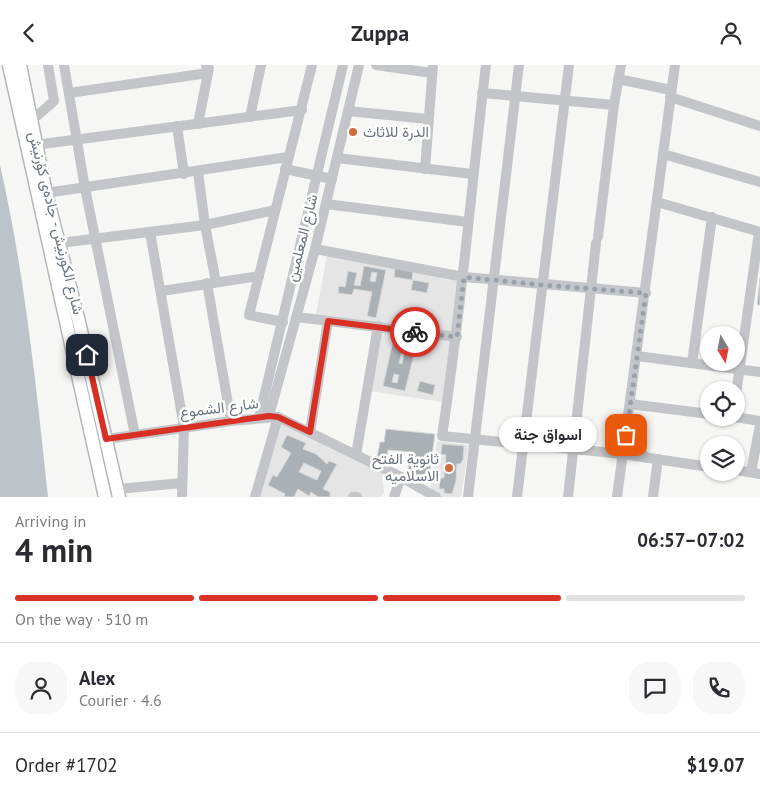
<!DOCTYPE html>
<meta charset="utf-8">
<style>
:root{--surface:#fff;--page:#f7f7f7;--text:#2b2b33;--muted:#7c7c81;--line:#e1e1e2;--accent:#d93025}
body{margin:0;font-family:"PT Sans",Vazirmatn,sans-serif;background:var(--page);color:var(--text);height:100vh;display:flex;flex-direction:column;font-size:19px;white-space:nowrap}
*{box-sizing:border-box;margin:0}
p{font-size:16px;color:var(--muted)}
.icon{flex:none;width:28px;height:28px;fill:none;stroke:currentColor;stroke-width:2;stroke-linecap:round;stroke-linejoin:round}
.map{position:relative;height:432px;overflow:hidden}
.side{display:flex;flex-direction:column;background:var(--surface);flex:1}
.side>*{flex:none}
.needle{width:32px;rotate:170deg}
.controls{position:absolute;left:700px;top:261px;display:grid;gap:10px}
.controls a{display:grid;place-items:center;width:45px;height:45px;border-radius:50%;background:var(--surface);box-shadow:0 1px 4px #0004;font-size:25px}
.pin{position:absolute;display:grid;place-items:center;width:42px;height:42px;color:#fff;margin:-21px;border-radius:10px;box-shadow:0 2px 8px #0006}
.courier{position:absolute;display:grid;place-items:center;width:50px;height:50px;margin:-25px;border:4px solid #d93025;border-radius:50%;background:#fff;color:#222;box-shadow:0 1px 6px #0007}
.bubble{position:absolute;height:35px;border-radius:18px;background:var(--surface);box-shadow:0 1px 4px #0004;font-size:16px;font-weight:600;line-height:35px;text-align:center}
.headline em{font-style:normal;font-weight:600}
.headline div{display:flex;flex-direction:column-reverse}
.headline{display:flex;align-items:center;justify-content:space-between;height:85px;padding:0 15px}
h1{font-size:32px;font-weight:600;line-height:38px}
.bar{display:grid;grid-template-columns:repeat(4,1fr);gap:8px 5px;align-content:center;height:60px;padding:0 15px}
.bar i{height:6px;border-radius:4px;background:var(--line)}
.bar .current{background:var(--accent)}
.bar p{grid-column:span 4}
.line{display:flex;align-items:center;gap:12px;padding:0 15px;border-top:1px solid var(--line)}
.line div{flex:1}
.round{display:grid;place-items:center;flex:none;width:52px;height:52px;border-radius:20px;background:var(--page)}
header{display:flex;justify-content:space-between;align-items:center;height:65px;padding:0 15px;background:var(--surface);font-size:22px;font-weight:600}
.map>svg:first-child{display:block}
.built{fill:#e4e5e4}
.water{fill:#bdc4c9}
.building{fill:#abb0b5;stroke:#d8d8d6;fill-rule:evenodd}
.lines{fill:none;stroke-linecap:round;stroke-linejoin:round}
.major-casing{stroke:#b4b7bb;stroke-width:15}
.minor{stroke:#c3c5c8;stroke-width:10}
.major{stroke:#fff;stroke-width:12}
.done{stroke:#9aa2a9;stroke-width:5;stroke-dasharray:0 9}
.route{stroke:#d93025;stroke-width:6}
.poi-dot{fill:#cd6e3d;stroke:#fff;stroke-width:2}
.labels{text-anchor:middle;stroke-width:5;stroke-linejoin:round;paint-order:stroke}
.poi-label{font-size:15px;fill:#697481;stroke:#fff;text-anchor:start}
.street-label{font-size:15px;fill:#697481;stroke:#fff}
</style>
<header><svg class="icon" aria-label="back" viewBox="0 0 24 24"><path d="M15 5l-7 7 7 7"/></svg>Zuppa<svg class="icon" aria-label="person" viewBox="0 0 24 24"><circle cx="12" cy="8" r="4"/><path d="M4 21q1-7 8-7t8 7"/></svg></header>
<div class="map">
<svg width="760" height="432" viewBox="0 0 760 432">
<rect width="100%" height="100%" fill="#f6f6f4"/>
<g class="built">
<polygon points="327,190 462,217 454,269 316,249"/>
<polygon points="382,265 452,275 442,337 370,326"/>
<polygon points="281,358 382,407 384,427 381,432 259,432"/>
<polygon points="437,376 469,380 461,432 442,432 430,425"/>
</g>
<path class="water" d="M 0,100 C 25,210 36,320 48,432 L 0,432 Z"/>
<g class="building">
<path d="M 364,201 L 386,205 L 376,253 L 367,251 L 372,227 L 354,224 L 352,230 L 338,228 L 339,221 L 345,222 L 348,206 L 357,208 L 354,220 L 360,221 ZM 372,207 L 377,208 L 375,217 L 370,216 Z"/>
<polygon points="395,203 413,206 412,215 394,212"/>
<polygon points="760,213 760,240 757,240"/>
<polygon points="413,215 429,218 427,228 411,225"/>
<polygon points="396,268 422,272 420,280 395,276"/>
<path d="M 393,276 L 404,278 L 399,298 L 402,299 L 405,283 L 415,285 L 405,326 L 383,321 ZM 394,309 L 399,310 L 397,318 L 392,317 Z"/>
<polygon points="420,316 435,320 433,330 417,326"/>
<polygon points="386,364 435,369 428,419 408,406 410,387 388,385 387,393 394,394 393,400 377,392 380,377 384,377"/>
<path d="M 287,370 L 306,378 L 303,384 L 316,389 L 327,399 L 329,396 L 337,399 L 323,424 L 330,427 L 330,432 L 318,432 L 311,427 L 309,431 L 298,424 L 294,432 L 284,432 L 285,429 L 268,420 L 273,410 L 277,412 L 291,388 L 281,382 ZM 304,398 L 321,406 L 317,415 L 299,407 Z"/>
<polygon points="442,379 464,381 463,395 460,399 457,399 456,416 452,429 444,428 444,424 439,424 440,413 444,413 446,390 441,389"/>
</g>
<g class="lines">
<defs>
<g id="major">
<polyline points="9,0 105,432"/>
<polyline points="20,0 46,128 79,257 119,432"/>
</g>
</defs>
<use href="#major" class="major-casing"/>
<g class="minor">
<polyline points="64,0 85,123 135,370"/>
<polyline points="376,0 432,8"/>
<path d="M 486,0 C 471,124 461,248 442,371 L 623,389 L 709,402"/>
<polyline points="618,14 671,25"/>
<polyline points="69,28 208,8 206,0"/>
<polyline points="482,28 614,40"/>
<polyline points="670,32 760,61"/>
<polyline points="348,46 428,54"/>
<polyline points="250,52 261,0"/>
<polyline points="31,56 54,36 48,0"/>
<polyline points="198,59 209,3"/>
<polyline points="177,61 184,109"/>
<polyline points="35,80 302,45"/>
<polyline points="663,89 760,117"/>
<polyline points="337,93 472,109"/>
<polyline points="285,104 332,114"/>
<polyline points="425,104 433,0"/>
<polyline points="198,107 205,160 216,217"/>
<polyline points="46,128 288,92"/>
<polyline points="657,137 760,167"/>
<polyline points="326,139 468,157"/>
<polyline points="150,167 184,362 182,432"/>
<polyline points="598,172 614,40 621,0"/>
<polyline points="60,178 205,160 275,145"/>
<polyline points="315,184 464,212 646,228"/>
<polyline points="207,218 231,356"/>
<polyline points="162,226 259,211"/>
<polyline points="297,252 457,272"/>
<polyline points="283,257 249,250 312,0"/>
<polyline points="637,291 760,307"/>
<polyline points="692,298 712,152"/>
<polyline points="736,329 759,167"/>
<polyline points="630,339 709,349"/>
<polyline points="269,351 315,184 359,0"/>
<polyline points="735,352 760,356"/>
<polyline points="259,353 343,0"/>
<polyline points="310,367 328,256"/>
<polyline points="626,370 631,379 647,393"/>
<polyline points="107,374 231,356 278,352 401,412 436,432"/>
<polyline points="356,390 378,261"/>
<polyline points="736,405 760,409"/>
<polyline points="751,407 760,360"/>
<polyline points="118,424 182,418"/>
<polyline points="255,432 278,352"/>
<polyline points="353,432 357,432"/>
<polyline points="394,432 401,412"/>
<polyline points="468,432 519,0"/>
<polyline points="517,432 569,0"/>
<polyline points="568,432 596,178"/>
<polyline points="617,432 675,0"/>
<polyline points="653,432 658,394"/>
</g>
<use href="#major" class="major"/>
</g>
<g class="lines">
<polyline class="done" points="415,267 457,272 464,212 542,220 646,228 626,370"/>
<polyline class="route" points="87,290 106,374 269,351 278,352 310,367 328,256 415,267"/>
</g>
<g class="poi-dot">
<circle cx="353" cy="67" r="5"/>
<circle cx="449" cy="403" r="5"/>
</g>
<g class="labels">
<g class="poi-label">
<text x="363" y="72">الدرة للاثاث</text>
<text x="439" y="399" text-anchor="end">ثانوية الفتح<tspan x="439" dy="17">الاسلاميه</tspan></text>
</g>
<g class="street-label">
<text transform="translate(56 158) rotate(76)" y="5">شارع الكورنيش - جادەی کۆرنیش</text>
<text transform="translate(302 173) rotate(-76)" y="5">شارع المعلمين</text>
<text transform="translate(219 343) rotate(-7)" y="5">شارع الشموع</text>
</g>
</g>
</svg>
<div class="controls">
<a><svg class="needle" viewBox="-14 -14 28 28"><path d="M0-13l5 13h-10z" fill="#e53935"/><path d="M0 13l5-13h-10z" fill="#7c7c81"/></svg></a>
<a><svg class="icon" aria-label="locate" viewBox="0 0 24 24"><circle cx="12" cy="12" r="6"/><path d="M12 2v4M12 18v4M2 12h4M18 12h4"/></svg></a>
<a><svg class="icon" aria-label="layers" viewBox="0 0 24 24"><path d="M12 4l9 5-9 5-9-5zM3 14l9 5 9-5"/></svg></a>
</div>
<div class="pin" style="left:626px;top:370px;background:#ea580c"><svg class="icon" aria-label="bag" viewBox="0 0 24 24"><path d="M5 8h14l-1 12H6zM9 8a3 3 0 0 1 6 0"/></svg></div>
<div class="pin" style="left:87px;top:290px;background:#1f2937"><svg class="icon" aria-label="home" viewBox="0 0 24 24"><path d="M3 11l9-7 9 7M6 9v11h12V9"/></svg></div>
<div class="courier" style="left:415px;top:267px"><svg class="icon" aria-label="bike" viewBox="0 0 24 24"><circle cx="6" cy="16" r="4"/><circle cx="18" cy="16" r="4"/><path d="M6 16l4-8h5l3 8M10 8l3 8H6M13 5h3"/></svg></div>
<div class="bubble" style="left:499px;top:352px;width:98px">اسواق جنة</div>
</div>
<section class="side">
<div class="headline"><div><h1>4 min</h1><p>Arriving in</p></div><em>06:57–07:02</em></div>
<div class="bar"><i class="current"></i><i class="current"></i><i class="current"></i><i></i><p>On the way · 510 m</p></div>
<div class="line" style="height:90px"><a class="round"><svg class="icon" aria-label="person" viewBox="0 0 24 24"><circle cx="12" cy="8" r="4"/><path d="M4 21q1-7 8-7t8 7"/></svg></a><div><b>Alex</b><p>Courier · 4.6</p></div><a class="round"><svg class="icon" aria-label="chat" viewBox="0 0 24 24"><path d="M4 5h16v11H9l-5 4z"/></svg></a><a class="round"><svg class="icon" aria-label="phone" viewBox="0 0 24 24"><path d="M5 4h4l2 5-3 2q2 4 5 5l2-3 5 2v4C11 20 4 13 5 4z"/></svg></a></div>
<div class="line" style="height:65px"><div>Order #1702</div><b>$19.07</b></div>
</section>
